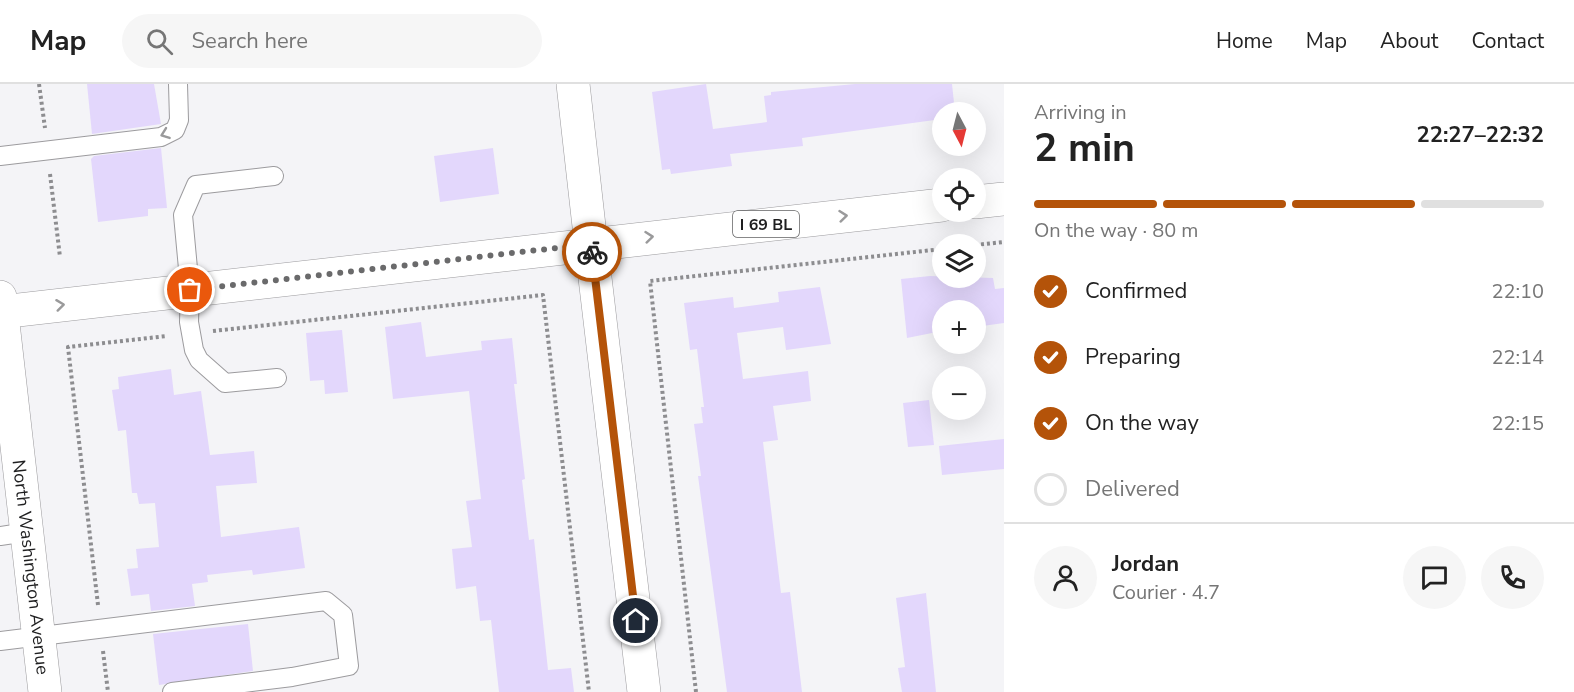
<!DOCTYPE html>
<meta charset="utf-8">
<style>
:root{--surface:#fff;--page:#f6f6f6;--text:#222;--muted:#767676;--line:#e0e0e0;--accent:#b45309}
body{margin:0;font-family:"Nunito Sans",sans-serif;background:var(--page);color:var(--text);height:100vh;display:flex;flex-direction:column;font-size:22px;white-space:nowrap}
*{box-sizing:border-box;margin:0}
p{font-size:20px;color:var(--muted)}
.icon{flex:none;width:33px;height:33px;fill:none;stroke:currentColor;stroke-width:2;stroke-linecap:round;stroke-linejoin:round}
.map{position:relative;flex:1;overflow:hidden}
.panel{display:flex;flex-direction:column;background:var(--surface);width:570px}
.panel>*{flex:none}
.needle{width:39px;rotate:173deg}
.controls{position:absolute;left:932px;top:18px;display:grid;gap:12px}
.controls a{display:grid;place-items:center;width:54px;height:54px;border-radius:50%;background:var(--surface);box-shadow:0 6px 24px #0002;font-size:30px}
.pin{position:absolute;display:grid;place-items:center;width:51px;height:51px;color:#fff;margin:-26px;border:3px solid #fff;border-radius:50%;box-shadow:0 2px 6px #0007}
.courier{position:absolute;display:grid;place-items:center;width:60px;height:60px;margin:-30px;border:4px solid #b45309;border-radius:50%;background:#fff;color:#222;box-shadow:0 2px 8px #0007}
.overview em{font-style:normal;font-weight:700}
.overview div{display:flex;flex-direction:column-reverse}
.overview{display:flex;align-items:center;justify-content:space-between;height:102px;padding:0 30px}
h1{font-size:39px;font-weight:700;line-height:45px}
.bar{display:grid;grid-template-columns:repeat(4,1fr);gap:9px 6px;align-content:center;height:72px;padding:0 30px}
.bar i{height:8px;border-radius:4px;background:var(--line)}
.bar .selected{background:var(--accent)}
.bar p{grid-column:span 4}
.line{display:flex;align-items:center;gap:15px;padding:0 30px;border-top:2px solid var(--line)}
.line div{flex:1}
.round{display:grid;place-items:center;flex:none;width:63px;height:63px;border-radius:32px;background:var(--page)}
ol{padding:0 30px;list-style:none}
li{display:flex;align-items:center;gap:18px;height:66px}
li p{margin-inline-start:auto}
li .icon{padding:6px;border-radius:50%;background:var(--accent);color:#fff;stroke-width:4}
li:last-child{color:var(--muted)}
li i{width:33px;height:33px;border:3px solid var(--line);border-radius:50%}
header{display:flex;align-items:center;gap:36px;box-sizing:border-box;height:84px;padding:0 30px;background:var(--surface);border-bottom:2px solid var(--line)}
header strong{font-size:28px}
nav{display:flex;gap:33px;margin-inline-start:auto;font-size:21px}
.search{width:420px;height:54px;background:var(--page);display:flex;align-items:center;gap:15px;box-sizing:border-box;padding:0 21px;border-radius:33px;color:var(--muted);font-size:22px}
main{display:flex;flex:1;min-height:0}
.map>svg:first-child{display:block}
.building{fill:#e3d7fc}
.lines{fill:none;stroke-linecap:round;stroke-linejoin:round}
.service-casing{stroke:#9c9b9e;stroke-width:20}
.minor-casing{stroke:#9c9b9e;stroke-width:34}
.tertiary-casing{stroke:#9c9b9e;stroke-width:34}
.primary-casing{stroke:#9c9b9e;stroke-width:34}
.path{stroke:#8d8d90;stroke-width:4;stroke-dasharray:3 3;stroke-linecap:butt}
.service{stroke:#fff;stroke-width:18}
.minor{stroke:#fff;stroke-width:33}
.tertiary{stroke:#fff;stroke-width:33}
.primary{stroke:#fff;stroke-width:33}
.oneway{stroke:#9a9a9b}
.done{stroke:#6a6a6b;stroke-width:6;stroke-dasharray:0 10.8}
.route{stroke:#b45309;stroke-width:8}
.labels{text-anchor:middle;stroke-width:5;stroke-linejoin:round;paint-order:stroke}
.shield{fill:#fff;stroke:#626263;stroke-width:1.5}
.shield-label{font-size:16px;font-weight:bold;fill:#1f1f20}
.street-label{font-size:18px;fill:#1f1f20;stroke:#fff}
</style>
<header>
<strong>Map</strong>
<div class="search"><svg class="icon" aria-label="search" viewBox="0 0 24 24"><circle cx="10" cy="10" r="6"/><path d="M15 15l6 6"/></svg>Search here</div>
<nav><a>Home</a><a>Map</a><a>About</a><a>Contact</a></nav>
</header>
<main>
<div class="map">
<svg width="1004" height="608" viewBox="0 0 1004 608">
<rect width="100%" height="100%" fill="#f4f4f7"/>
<g class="building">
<polygon points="87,0 154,0 161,40 92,50"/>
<polygon points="706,0 713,45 767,38 764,12 771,11 771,8 855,0 952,0 955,28 942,28 942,35 802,54 803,62 730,70 732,82 671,90 670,85 662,86 652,8"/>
<polygon points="161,64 167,124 148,125 148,132 98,138 91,75 94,72"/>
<polygon points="493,64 499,110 440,118 434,72"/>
<polygon points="930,192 993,194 995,205 1004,204 1004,239 975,243 975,226 942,226 942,247 907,254 901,195"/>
<polygon points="820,203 831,260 786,266 783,243 737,249 743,295 808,287 811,317 773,322 778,356 763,358 781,509 790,508 802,608 727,608 698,392 701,392 694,340 703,339 701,323 704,323 697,265 690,266 684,219 733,213 734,224 779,218 778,208"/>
<polygon points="421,238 426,273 482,266 481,257 512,254 517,300 514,300 525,395 522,396 529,456 534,455 548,586 571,584 574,608 499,608 491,536 480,537 476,502 456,505 452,465 472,463 466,417 481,415 469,307 393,315 385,243"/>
<polygon points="342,246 348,308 325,310 324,296 310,297 306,249"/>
<polygon points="171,285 174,311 201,307 210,371 254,367 257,399 216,402 221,453 299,443 305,484 253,491 252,486 207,491 208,498 192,500 195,522 151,527 149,510 131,512 127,485 138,484 136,465 159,463 155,419 139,420 137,409 132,409 126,346 118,347 112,306 119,305 118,293"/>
<polygon points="929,316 934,361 908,363 903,319"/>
<polygon points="1004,355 1004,385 942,391 939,362"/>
<polygon points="926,509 936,608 902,608 898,584 905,583 896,514"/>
<polygon points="248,540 253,587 159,601 153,550"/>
</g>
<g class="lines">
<defs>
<g id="service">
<polyline points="0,72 161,53 175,46 179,36 178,0"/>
<polyline points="274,92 196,101 183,131 190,206 189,238 194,266 199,276 225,299 277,294"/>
<polyline points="0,452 27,448"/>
<polyline points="0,557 326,517 343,531 349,582 292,593 172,608"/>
</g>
<g id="minor">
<polyline points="591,160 644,608"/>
<path id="s1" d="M 0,213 L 45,608"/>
</g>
<polyline id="tertiary" points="573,0 591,160"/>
<g id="primary">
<polyline points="975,118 1004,115"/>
<polyline points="0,228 942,121"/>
</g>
</defs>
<use href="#service" class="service-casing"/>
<use href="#minor" class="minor-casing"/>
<use href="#tertiary" class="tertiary-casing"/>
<use href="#primary" class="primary-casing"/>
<g class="path">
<polyline points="39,0 45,44"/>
<polyline points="50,90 60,173"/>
<polyline points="975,161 1004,158"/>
<polyline points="213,247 543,211 589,608"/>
<polyline points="98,521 68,263 167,252"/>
<polyline points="103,567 108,608"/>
<polyline points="696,608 650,197 942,165"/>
</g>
<use href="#service" class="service"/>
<use href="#minor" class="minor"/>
<use href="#tertiary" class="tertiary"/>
<use href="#primary" class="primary"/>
</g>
<defs><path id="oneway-chevron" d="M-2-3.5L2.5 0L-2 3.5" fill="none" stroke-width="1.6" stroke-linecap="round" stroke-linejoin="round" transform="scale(1.5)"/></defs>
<g class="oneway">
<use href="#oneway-chevron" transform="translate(165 50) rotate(160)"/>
<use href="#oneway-chevron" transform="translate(843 132) rotate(-6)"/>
<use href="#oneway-chevron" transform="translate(649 153) rotate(-6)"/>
<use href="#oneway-chevron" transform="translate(60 221) rotate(-7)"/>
</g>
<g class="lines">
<polyline class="done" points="190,206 591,160 592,168"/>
<polyline class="route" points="592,168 636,537"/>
</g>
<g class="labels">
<rect class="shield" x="733" y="127" width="66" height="26" rx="4.5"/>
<g class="shield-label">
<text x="766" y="146">I 69 BL</text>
</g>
<g class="street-label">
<text dy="6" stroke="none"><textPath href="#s1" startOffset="272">North Washington Avenue</textPath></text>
</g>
</g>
</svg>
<div class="controls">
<a><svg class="needle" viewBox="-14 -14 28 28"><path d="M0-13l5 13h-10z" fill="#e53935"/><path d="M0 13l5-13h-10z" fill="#767676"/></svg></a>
<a><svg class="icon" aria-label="locate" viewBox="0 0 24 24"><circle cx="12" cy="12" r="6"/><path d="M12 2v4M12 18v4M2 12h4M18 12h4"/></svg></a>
<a><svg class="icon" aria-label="layers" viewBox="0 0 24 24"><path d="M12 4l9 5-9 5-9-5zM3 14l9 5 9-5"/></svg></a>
<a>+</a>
<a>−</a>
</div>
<div class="pin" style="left:190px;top:206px;background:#ea580c"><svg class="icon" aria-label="bag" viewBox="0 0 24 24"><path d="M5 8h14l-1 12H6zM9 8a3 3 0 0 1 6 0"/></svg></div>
<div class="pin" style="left:636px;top:537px;background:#1f2937"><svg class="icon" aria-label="home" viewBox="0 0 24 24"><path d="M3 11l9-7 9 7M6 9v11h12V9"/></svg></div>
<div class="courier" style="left:592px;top:168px"><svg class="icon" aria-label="bike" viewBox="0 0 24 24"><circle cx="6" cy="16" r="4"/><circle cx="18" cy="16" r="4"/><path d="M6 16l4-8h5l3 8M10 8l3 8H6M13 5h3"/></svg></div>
</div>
<section class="panel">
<div class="overview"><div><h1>2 min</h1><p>Arriving in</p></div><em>22:27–22:32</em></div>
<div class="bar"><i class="selected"></i><i class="selected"></i><i class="selected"></i><i></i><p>On the way · 80 m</p></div>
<ol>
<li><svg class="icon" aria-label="check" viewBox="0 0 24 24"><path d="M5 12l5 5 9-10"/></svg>Confirmed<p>22:10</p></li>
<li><svg class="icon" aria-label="check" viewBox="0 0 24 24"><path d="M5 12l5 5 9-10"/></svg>Preparing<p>22:14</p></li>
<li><svg class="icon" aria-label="check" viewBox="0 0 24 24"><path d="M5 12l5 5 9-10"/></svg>On the way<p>22:15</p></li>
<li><i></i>Delivered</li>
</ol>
<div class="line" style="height:108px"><a class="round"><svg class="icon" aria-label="person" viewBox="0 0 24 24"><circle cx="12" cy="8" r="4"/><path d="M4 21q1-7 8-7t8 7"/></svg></a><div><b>Jordan</b><p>Courier · 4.7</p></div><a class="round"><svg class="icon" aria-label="chat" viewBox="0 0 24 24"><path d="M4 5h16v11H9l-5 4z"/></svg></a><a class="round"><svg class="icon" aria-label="phone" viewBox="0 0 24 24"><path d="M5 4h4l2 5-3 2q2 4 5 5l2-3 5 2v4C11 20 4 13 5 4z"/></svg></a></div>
</section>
</main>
